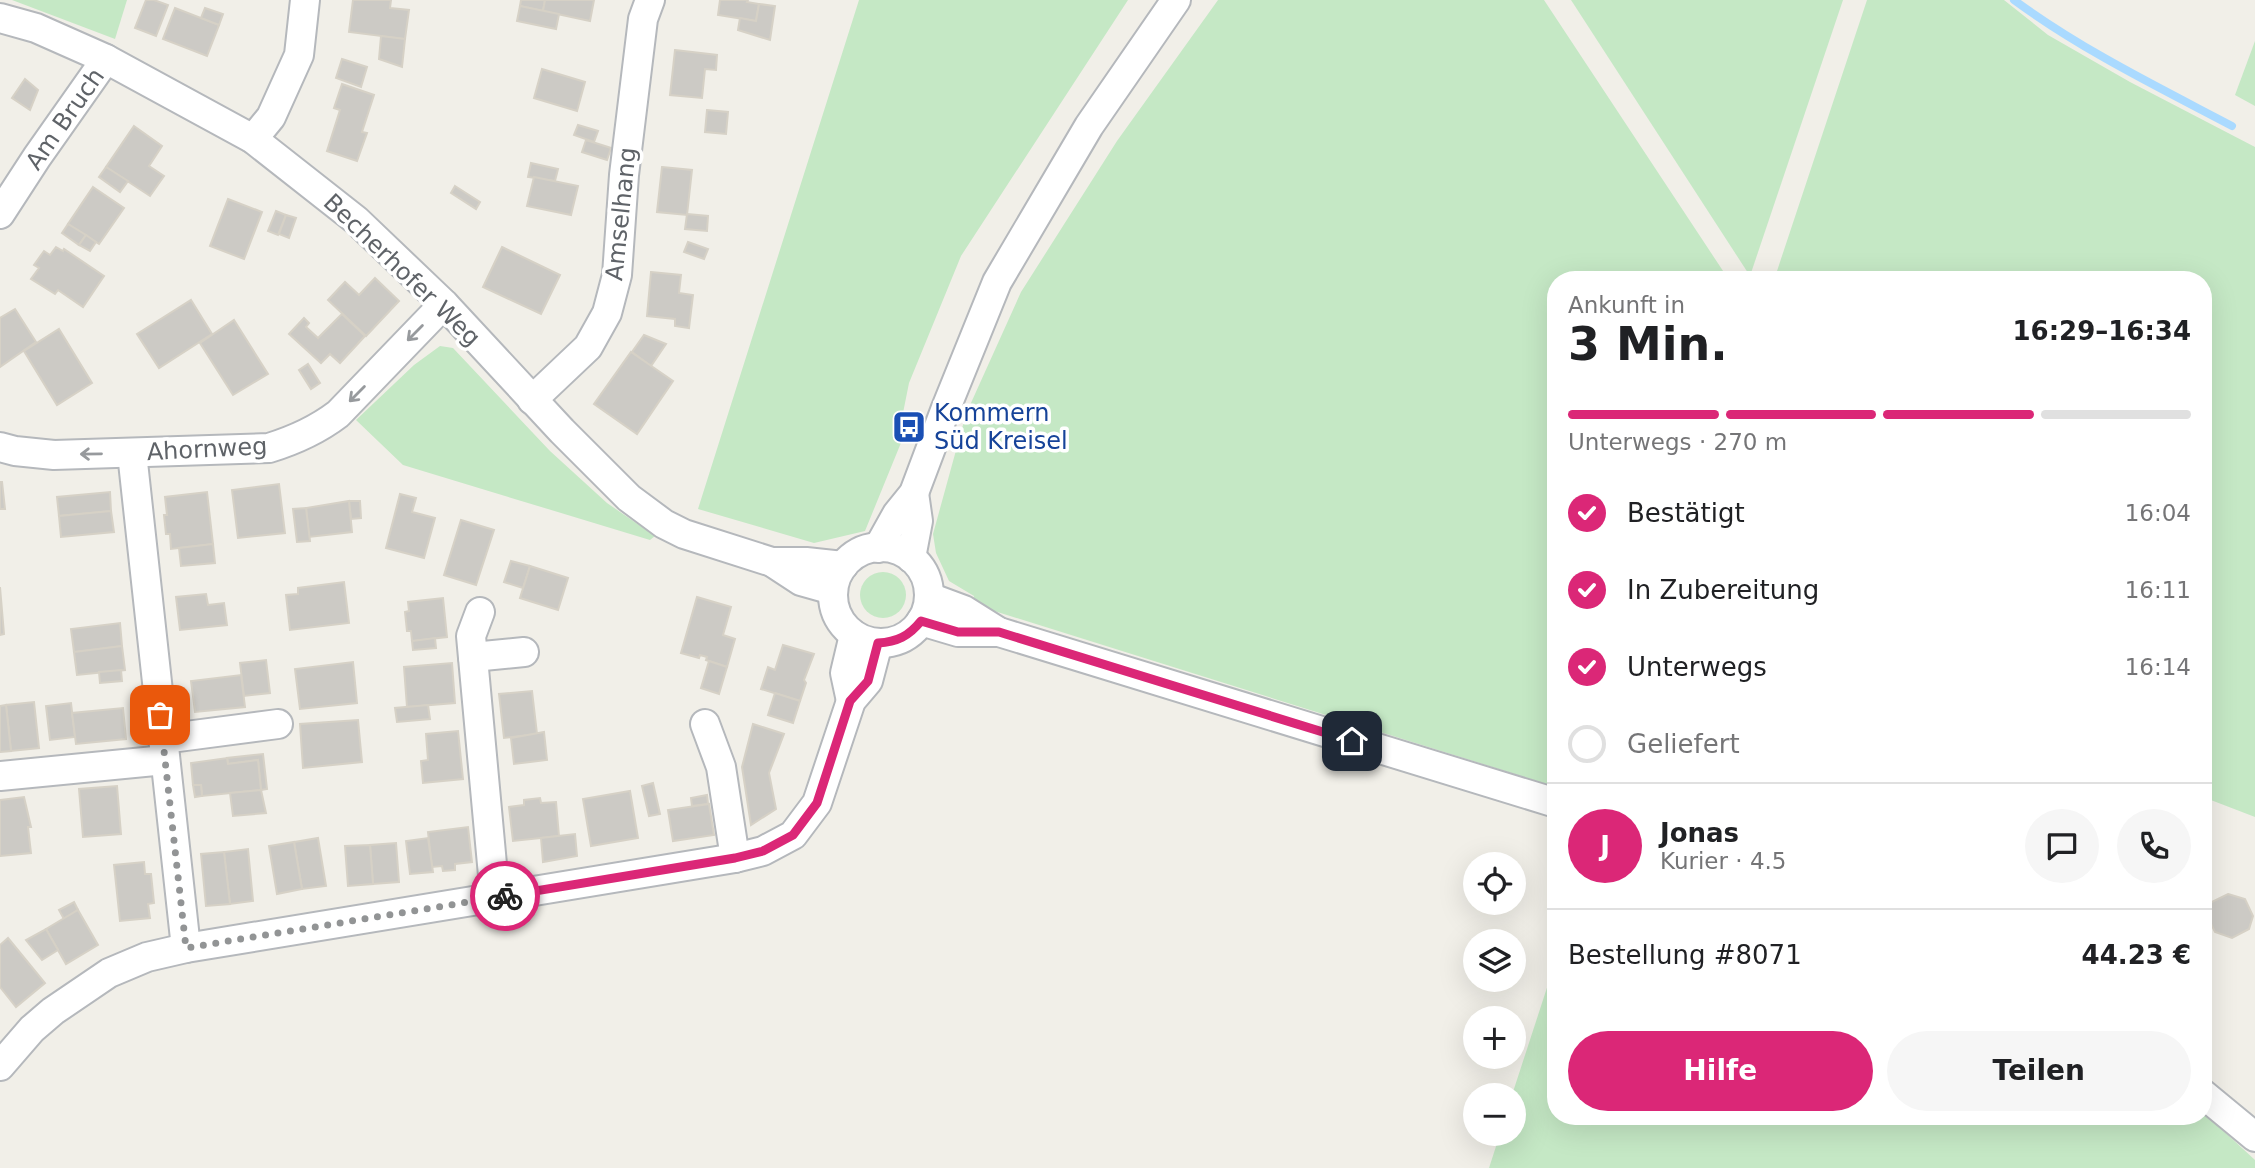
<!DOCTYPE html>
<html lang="de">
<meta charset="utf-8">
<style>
:root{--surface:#fff;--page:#f6f6f6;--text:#202124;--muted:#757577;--line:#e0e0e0;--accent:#db2777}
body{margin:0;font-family:"DejaVu Sans",sans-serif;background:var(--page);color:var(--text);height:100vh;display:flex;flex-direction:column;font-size:26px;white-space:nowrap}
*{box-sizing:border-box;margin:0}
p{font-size:23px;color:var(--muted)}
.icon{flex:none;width:38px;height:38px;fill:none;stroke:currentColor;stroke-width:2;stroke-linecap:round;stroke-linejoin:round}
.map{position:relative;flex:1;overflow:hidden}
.sheet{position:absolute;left:1547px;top:271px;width:665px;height:854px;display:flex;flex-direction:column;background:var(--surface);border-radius:28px;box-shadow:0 7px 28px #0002}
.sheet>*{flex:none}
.controls{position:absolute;left:1463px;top:852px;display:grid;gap:14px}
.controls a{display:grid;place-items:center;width:63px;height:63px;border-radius:50%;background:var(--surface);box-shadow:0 7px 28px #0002;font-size:35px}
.pin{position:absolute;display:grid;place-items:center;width:60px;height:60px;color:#fff;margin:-30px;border-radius:14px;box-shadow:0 4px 10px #0006}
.courier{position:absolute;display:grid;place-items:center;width:70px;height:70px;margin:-35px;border:5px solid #db2777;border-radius:50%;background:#fff;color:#222;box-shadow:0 2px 9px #0007}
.head em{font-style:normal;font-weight:700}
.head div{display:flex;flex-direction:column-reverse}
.head{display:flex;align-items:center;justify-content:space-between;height:119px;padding:0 21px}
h1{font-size:46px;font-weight:700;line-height:52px}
.bar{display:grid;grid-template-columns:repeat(4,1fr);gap:10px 7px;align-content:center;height:84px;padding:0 21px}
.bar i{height:9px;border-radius:5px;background:var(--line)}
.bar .on{background:var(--accent)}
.bar p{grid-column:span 4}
.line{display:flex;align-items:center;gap:18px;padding:0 21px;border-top:2px solid var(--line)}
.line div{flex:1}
.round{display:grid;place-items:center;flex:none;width:74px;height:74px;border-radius:37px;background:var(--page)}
ol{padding:0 21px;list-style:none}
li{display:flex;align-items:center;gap:21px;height:77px}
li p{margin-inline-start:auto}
li .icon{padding:7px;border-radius:50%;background:var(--accent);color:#fff;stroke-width:4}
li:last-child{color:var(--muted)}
li i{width:38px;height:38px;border:4px solid var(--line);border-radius:50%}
.cta{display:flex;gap:14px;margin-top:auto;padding:14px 21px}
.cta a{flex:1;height:80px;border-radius:42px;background:var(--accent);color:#fff;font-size:28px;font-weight:700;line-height:80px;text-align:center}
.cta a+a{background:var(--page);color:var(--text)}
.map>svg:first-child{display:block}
.green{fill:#c5e8c5}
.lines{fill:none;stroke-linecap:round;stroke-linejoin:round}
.stream{stroke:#aadaff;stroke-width:8}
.building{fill:#cccac5;stroke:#d6d1c6;stroke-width:2}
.street-casing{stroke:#b5b8bc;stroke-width:32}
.street{stroke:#fff;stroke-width:28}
.oneway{stroke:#979a9d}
.done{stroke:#929495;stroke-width:7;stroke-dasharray:0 12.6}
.route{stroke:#db2777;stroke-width:9}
.labels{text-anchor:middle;stroke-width:7;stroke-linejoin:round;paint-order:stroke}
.street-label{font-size:24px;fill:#5f6368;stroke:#fff}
.transit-label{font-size:24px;fill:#164399;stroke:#fff;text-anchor:start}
</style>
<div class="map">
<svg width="2255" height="1168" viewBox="0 0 2255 1168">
<rect width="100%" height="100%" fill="#f1efe8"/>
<g class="green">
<polygon points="12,0 127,0 115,39"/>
<polygon points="859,0 1128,0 961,256 909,383 900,428 905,433 865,531 814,543 698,509"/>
<polygon points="1218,0 1544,0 1729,280 1556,280 1556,787 972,604 974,596 949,581 936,553 933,534 966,414 1021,292 1117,141"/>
<polygon points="1571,0 1843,0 1750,276"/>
<polygon points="1867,0 2004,0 2048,35 2130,82 2255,147 2255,817 2203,797 2203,280 1774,280"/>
<polygon points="2255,41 2255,106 2235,95"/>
<polygon points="440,346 453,348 550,451 607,503 655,536 650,540 403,465 356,420 414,365"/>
<circle cx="883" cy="595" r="23"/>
<polygon points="1556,960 1556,1116 2203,1116 2203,1112 2255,1160 2255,1168 1489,1168 1500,1134 1514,1134 1514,1096 1512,1095"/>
</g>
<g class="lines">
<path class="stream" d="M 2014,0 C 2082,50 2158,87 2232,126"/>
</g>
<g class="building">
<polygon points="146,0 154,0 168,5 156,36 135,28"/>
<polygon points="353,0 391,0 390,8 409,10 405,39 349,32"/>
<polygon points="521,0 545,0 543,11 520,6"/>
<polygon points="545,0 594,0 590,21 543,11"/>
<polygon points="720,0 748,0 747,2 759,4 756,21 718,15"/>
<polygon points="759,4 775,6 770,40 738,30 740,18 756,21"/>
<polygon points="520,6 559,14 556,29 517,21"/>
<polygon points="175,8 219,25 207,56 163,39"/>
<polygon points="205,8 223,14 219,25 201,18"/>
<polygon points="381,36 405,39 402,67 379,59"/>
<polygon points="675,50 717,55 716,70 705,69 702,98 670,95"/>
<polygon points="342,59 367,67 361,87 336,78"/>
<polygon points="542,69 585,82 577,111 534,98"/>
<polygon points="25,79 38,90 30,110 12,98"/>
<polygon points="342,84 374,95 362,132 367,133 357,161 327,151 340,110 334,108"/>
<polygon points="707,110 728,112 726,134 705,132"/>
<polygon points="578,125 598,131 594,142 574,135"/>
<polygon points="134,126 162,146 149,166 164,176 150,196 106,167"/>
<polygon points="586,140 611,148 607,160 582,152"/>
<polygon points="531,163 558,169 555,181 528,177"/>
<polygon points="106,167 128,181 120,192 99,177"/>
<polygon points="662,167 692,170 687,215 657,212"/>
<polygon points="534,177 578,186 571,215 527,206"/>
<polygon points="455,186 480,202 476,209 451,193"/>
<polygon points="93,187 124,208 99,244 68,224"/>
<polygon points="228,199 262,212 244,259 210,246"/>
<polygon points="276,211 286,215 278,235 268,231"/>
<polygon points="687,214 708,216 707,231 685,229"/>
<polygon points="286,215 296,218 289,238 279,234"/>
<polygon points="68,224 86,235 79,245 62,233"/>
<polygon points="86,235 96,242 90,251 79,245"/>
<polygon points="688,242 708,249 704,259 684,252"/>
<polygon points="56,247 63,251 64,249 104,276 83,307 58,290 55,294 31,279 39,268 34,265 44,251 50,255"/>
<polygon points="502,247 560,275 541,314 483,287"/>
<polygon points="651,272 681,275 679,293 693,295 689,328 675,326 675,319 647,316"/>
<polygon points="375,278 399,301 366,336 328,300 345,282 359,295"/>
<polygon points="191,300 212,334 159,368 137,334"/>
<polygon points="15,309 36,342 0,367 0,318"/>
<polygon points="342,314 365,336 340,363 330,354 321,363 289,334 304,318 309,323 306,327 318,338"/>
<polygon points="234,320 268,374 233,395 200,343"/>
<polygon points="59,329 92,383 57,405 24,351"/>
<polygon points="644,335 666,344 651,366 632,352"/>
<polygon points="631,352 673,381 637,434 594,404"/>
<polygon points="308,364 320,383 311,389 299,370"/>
<polygon points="0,482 2,482 5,509 0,509"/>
<polygon points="279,484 285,533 238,538 232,490"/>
<polygon points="110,492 111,511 59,516 57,497"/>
<polygon points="207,492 213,544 171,549 170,534 166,534 164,515 167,515 165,497"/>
<polygon points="400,494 416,498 412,512 435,518 424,558 386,548"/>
<polygon points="349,501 360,501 361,518 351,519"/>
<polygon points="349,501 352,532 309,537 306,508"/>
<polygon points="306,508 310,541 297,542 293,509"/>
<polygon points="111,511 114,532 61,537 59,516"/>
<polygon points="461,520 494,530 476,585 444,575"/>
<polygon points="213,544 215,563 181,566 179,548"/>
<polygon points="511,561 530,566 523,588 504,582"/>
<polygon points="530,566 568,578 558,610 520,598"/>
<polygon points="344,582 349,623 290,630 286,595 298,594 298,588"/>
<polygon points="0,587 4,634 0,635"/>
<polygon points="206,594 208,605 224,603 227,625 180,630 176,597"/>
<polygon points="697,597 731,607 723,635 735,639 727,667 706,660 707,657 700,655 699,658 681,653"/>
<polygon points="443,598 447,637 412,641 411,631 407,631 405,612 409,611 408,602"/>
<polygon points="120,623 122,646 74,652 71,629"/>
<polygon points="435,638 436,648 413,650 412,641"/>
<polygon points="783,645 814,654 804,680 806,683 800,701 761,689 768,667 775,670"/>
<polygon points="122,646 125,670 77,675 74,652"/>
<polygon points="266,660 270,693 244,696 240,663"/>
<polygon points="709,661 727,667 719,694 701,688"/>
<polygon points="353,662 357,703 300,709 295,669"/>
<polygon points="452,663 455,703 407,707 404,667"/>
<polygon points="121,670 122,681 100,683 99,672"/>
<polygon points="241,675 245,707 195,712 191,681"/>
<polygon points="532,691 537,734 504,738 499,694"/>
<polygon points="775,693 800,701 793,723 768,715"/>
<polygon points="34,702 39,748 11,751 6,705"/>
<polygon points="71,703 75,737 50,740 46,706"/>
<polygon points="6,705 11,751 0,752 0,706"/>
<polygon points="428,705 430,719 397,722 395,708"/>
<polygon points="123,708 126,739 76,744 72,713"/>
<polygon points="358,720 362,762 303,768 300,724"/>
<polygon points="753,724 784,734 769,773 776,809 751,825 742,767"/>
<polygon points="458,731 463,779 423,783 421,761 428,760 426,734"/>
<polygon points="544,732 547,760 514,764 511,738"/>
<polygon points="263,754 267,789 261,790 258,760 228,764 227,758"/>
<polygon points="227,758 228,764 258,760 261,790 202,796 201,785 193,785 191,763"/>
<polygon points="653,783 660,814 649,816 642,786"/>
<polygon points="193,785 201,785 202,796 195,797"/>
<polygon points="117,786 121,834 83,837 79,789"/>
<polygon points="261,790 266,813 233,816 230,793"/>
<polygon points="630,791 638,838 591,846 583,799"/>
<polygon points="707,795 708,804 692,806 691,798"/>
<polygon points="24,797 31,827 28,827 31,853 0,856 0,800"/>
<polygon points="540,798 541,803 556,802 559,836 513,841 509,807 524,805 524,800"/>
<polygon points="709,804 714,835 673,841 668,810"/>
<polygon points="468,827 472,862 455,864 455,870 443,871 442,866 432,867 428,832"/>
<polygon points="575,834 577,856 543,862 541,838"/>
<polygon points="318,838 326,886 302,889 294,842"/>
<polygon points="428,838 433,872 410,874 406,841"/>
<polygon points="294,842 302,889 277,894 269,846"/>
<polygon points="396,843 399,882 373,884 370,845"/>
<polygon points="370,845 373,884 348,886 345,846"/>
<polygon points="248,849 253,901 230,904 224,852"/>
<polygon points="224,852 230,904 206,906 201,854"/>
<polygon points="144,862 145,874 151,874 154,903 148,904 150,918 120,921 114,865"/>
<polygon points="2228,894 2245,899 2253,916 2249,929 2232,938 2215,932 2207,916 2203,915 2203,899 2212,902"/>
<polygon points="74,902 78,910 64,919 59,910"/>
<polygon points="78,910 98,945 66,964 46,929"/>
<polygon points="46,929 58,950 42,960 26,940"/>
<polygon points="8,938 45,983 16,1007 0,987 0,945"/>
</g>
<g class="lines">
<defs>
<g id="street">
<polyline points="0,18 36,28 106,59 253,139 356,220 444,304 562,431 629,498 664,524 684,534 772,562 801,581 833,590"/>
<polyline points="253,139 271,117 299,55 305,0"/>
<polyline points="0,214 37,157 106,59"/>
<polyline points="532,400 588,347 607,313 617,275 624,175 643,19 650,0"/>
<path d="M 0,447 L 15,451 L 54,455 L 269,448 C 295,440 317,430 338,414 L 444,304"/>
<polyline points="132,453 186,948"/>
<circle cx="881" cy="595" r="48"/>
<polyline points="878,548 897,514 914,493 946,408 997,282 1089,126 1176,0"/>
<polyline points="911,558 918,521 914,493"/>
<polyline points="772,562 806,562 843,566"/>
<polyline points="929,597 964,610 999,632 1556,803"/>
<polyline points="480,612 471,636 495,897"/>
<polyline points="921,621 958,632 999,632"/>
<polyline points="473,657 524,652"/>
<polyline points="851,701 845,673 854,635"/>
<polyline points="705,724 721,767 735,858"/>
<polyline points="163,739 278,724"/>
<polyline points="0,776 165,760"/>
<polyline points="0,1066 32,1029 53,1011 109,973 147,957 186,948 735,858 763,851 793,835 817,803 851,701 868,681 878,643"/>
<polyline points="2203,1094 2255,1137"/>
</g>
</defs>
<use href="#street" class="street-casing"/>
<use href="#street" class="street"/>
</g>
<defs><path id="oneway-shaft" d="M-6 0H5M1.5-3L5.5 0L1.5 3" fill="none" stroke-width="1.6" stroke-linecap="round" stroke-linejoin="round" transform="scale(1.75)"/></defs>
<g class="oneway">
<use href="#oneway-shaft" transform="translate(415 333) rotate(135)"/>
<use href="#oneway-shaft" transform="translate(357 394) rotate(135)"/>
<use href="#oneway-shaft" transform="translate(91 454) rotate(179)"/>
</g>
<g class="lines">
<polyline class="done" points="160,715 186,948 505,896"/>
<path class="route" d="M 505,896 L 735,858 L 763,851 L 793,835 L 817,803 L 850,701 L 868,681 L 878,643 C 897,642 909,636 921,621 L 958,632 L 999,632 L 1352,741"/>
</g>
<defs>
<symbol id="bus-square" viewBox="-11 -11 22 22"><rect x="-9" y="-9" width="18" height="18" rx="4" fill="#1a4fb4" stroke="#fff"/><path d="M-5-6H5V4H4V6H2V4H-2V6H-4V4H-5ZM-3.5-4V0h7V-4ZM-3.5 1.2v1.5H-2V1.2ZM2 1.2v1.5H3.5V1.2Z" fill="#fff"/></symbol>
</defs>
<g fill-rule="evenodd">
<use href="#bus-square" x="890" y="408" width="38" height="38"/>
</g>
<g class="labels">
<g class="street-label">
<text transform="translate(65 119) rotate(-55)" y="8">Am Bruch</text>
<text transform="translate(621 214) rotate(-84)" y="8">Amselhang</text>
<text transform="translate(402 270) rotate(44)" y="8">Becherhofer Weg</text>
<text transform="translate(207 449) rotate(-3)" y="8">Ahornweg</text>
</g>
<g class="transit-label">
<text x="934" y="421">Kommern<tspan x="934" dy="28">Süd Kreisel</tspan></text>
</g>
</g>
</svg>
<div class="controls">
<a><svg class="icon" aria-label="locate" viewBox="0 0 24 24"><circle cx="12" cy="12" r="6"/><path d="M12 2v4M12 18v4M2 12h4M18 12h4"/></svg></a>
<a><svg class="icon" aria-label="layers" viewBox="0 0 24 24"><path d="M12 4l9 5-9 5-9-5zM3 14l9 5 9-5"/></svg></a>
<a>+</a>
<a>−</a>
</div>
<div class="pin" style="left:160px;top:715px;background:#ea580c"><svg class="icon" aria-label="bag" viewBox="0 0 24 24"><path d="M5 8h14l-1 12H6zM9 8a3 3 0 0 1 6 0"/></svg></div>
<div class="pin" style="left:1352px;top:741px;background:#1f2937"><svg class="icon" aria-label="home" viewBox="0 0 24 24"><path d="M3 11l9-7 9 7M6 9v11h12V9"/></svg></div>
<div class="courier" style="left:505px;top:896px"><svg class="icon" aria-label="bike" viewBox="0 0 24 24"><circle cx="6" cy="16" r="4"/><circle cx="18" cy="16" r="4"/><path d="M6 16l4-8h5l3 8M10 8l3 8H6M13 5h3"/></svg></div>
<section class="sheet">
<div class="head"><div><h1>3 Min.</h1><p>Ankunft in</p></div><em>16:29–16:34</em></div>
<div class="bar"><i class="on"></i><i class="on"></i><i class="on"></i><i></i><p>Unterwegs · 270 m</p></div>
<ol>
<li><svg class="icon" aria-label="check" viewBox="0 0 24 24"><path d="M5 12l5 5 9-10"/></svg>Bestätigt<p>16:04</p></li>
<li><svg class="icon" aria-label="check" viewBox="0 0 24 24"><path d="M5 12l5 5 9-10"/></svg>In Zubereitung<p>16:11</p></li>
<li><svg class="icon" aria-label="check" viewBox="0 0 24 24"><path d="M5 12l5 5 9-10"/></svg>Unterwegs<p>16:14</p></li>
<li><i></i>Geliefert</li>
</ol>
<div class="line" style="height:126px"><b class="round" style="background:var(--accent);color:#fff">J</b><div><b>Jonas</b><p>Kurier · 4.5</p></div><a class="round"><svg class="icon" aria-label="chat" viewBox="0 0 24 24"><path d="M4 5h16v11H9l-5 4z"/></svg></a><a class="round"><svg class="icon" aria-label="phone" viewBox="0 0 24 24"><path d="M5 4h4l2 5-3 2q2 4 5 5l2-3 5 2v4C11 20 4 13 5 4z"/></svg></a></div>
<div class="line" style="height:91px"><div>Bestellung #8071</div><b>44.23 €</b></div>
<div class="cta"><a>Hilfe</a><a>Teilen</a></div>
</section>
</div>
